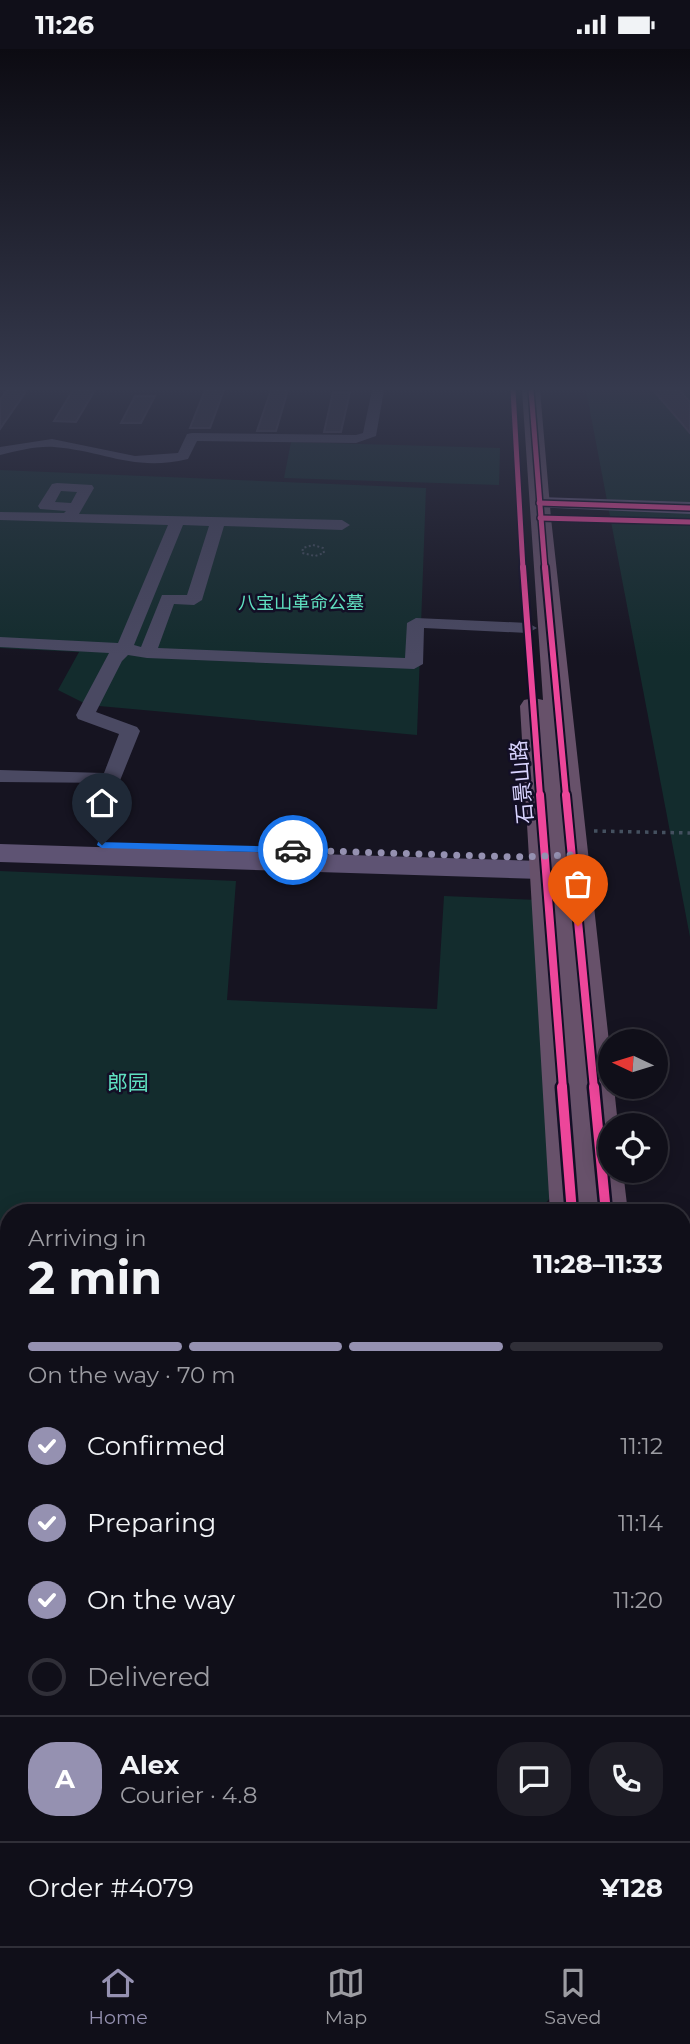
<!DOCTYPE html>
<meta charset="utf-8">
<style>
:root{--surface:#100f19;--page:#1e1d26;--text:#f1f3f6;--muted:#9c9ca2;--line:#302f38;--accent:#9591b1}
body{margin:0;font-family:Montserrat,"Noto Sans SC",sans-serif;background:var(--page);color:var(--text);height:100vh;display:flex;flex-direction:column;font-size:26px;white-space:nowrap}
*{box-sizing:border-box;margin:0}
p{font-size:23px;color:var(--muted)}
.icon{flex:none;width:38px;height:38px;fill:none;stroke:currentColor;stroke-width:2;stroke-linecap:round;stroke-linejoin:round}
.map{position:relative;flex:1;overflow:hidden}
.details{position:absolute;left:0px;top:1155px;width:691px;height:742px;display:flex;flex-direction:column;background:var(--surface);border-radius:28px 28px 0 0;box-shadow:0 4px 18px #0003,0 0 0 2px var(--line)}
.details>*{flex:none}
.needle{width:46px;rotate:274deg}
.buttons{position:absolute;left:598px;top:980px;display:grid;gap:14px}
.buttons a{display:grid;place-items:center;width:70px;height:70px;border-radius:50%;background:var(--surface);box-shadow:0 4px 18px #0003,0 0 0 2px var(--line);font-size:35px}
.pin{position:absolute;display:grid;place-items:center;width:60px;height:60px;color:#fff;margin:-72px -30px;border-radius:50% 50% 50% 0;rotate:-45deg;box-shadow:0 0 7px #0007}
.pin .icon{rotate:45deg}
.courier{position:absolute;display:grid;place-items:center;width:70px;height:70px;margin:-35px;border:5px solid #1a73e8;border-radius:50%;background:#fff;color:#222;box-shadow:0 2px 9px #0007}
.head em{font-style:normal;font-weight:700}
.head div{display:flex;flex-direction:column-reverse}
.head{display:flex;align-items:center;justify-content:space-between;height:119px;padding:0 28px}
h1{font-size:46px;font-weight:700;line-height:52px}
.bar{display:grid;grid-template-columns:repeat(4,1fr);gap:10px 7px;align-content:center;height:84px;padding:0 28px}
.bar i{height:9px;border-radius:5px;background:var(--line)}
.bar .current{background:var(--accent)}
.bar p{grid-column:span 4}
.line{display:flex;align-items:center;gap:18px;padding:0 28px;border-top:2px solid var(--line)}
.line div{flex:1}
.round{display:grid;place-items:center;flex:none;width:74px;height:74px;border-radius:28px;background:var(--page)}
ol{padding:0 28px;list-style:none}
li{display:flex;align-items:center;gap:21px;height:77px}
li p{margin-inline-start:auto}
li .icon{padding:7px;border-radius:50%;background:var(--accent);color:#fff;stroke-width:4}
li:last-child{color:var(--muted)}
li i{width:38px;height:38px;border:4px solid var(--line);border-radius:50%}
.status{display:flex;justify-content:space-between;align-items:center;height:49px;padding:0 35px;background:var(--surface);direction:ltr}
.status svg{height:19px;fill:currentColor}
.dock{display:flex;justify-content:space-around;align-items:center;height:98px;border-top:2px solid var(--line);background:var(--surface);font-size:19px;color:var(--muted)}
.dock a{display:grid;justify-items:center;gap:4px}
.dock .current{color:var(--accent)}
.map>svg:first-child{display:block}
.green{fill:#132c2d}
.building{fill:#343243;stroke:#433f54;stroke-width:2}
.lines{fill:none;stroke-linecap:round;stroke-linejoin:round}
.path-far3{stroke:#44505f;stroke-width:2;stroke-dasharray:2 2.5;stroke-linecap:butt}
.path-far2{stroke:#44505f;stroke-width:3.5;stroke-dasharray:3.5 5;stroke-linecap:butt}
.path-far1{stroke:#44505f;stroke-width:4.5;stroke-dasharray:4.5 6;stroke-linecap:butt}
.path{stroke:#44505f;stroke-width:5;stroke-dasharray:5 8;stroke-linecap:butt}
.minor{fill:#4a4962;fill-rule:evenodd}
.major{fill:#5e5373;fill-rule:evenodd}
.highway{fill:#67516a;fill-rule:evenodd}
.cycleway-far3-casing{stroke:#130f26;stroke-width:8}
.cycleway-far2-casing{stroke:#130f26;stroke-width:10}
.cycleway-far1-casing{stroke:#130f26;stroke-width:12}
.cycleway-casing{stroke:#130f26;stroke-width:15}
.cycleway-far3{stroke:#ed469a;stroke-width:5}
.cycleway-far2{stroke:#ed469a;stroke-width:6}
.cycleway-far1{stroke:#ed469a;stroke-width:8}
.cycleway{stroke:#ed469a;stroke-width:10}
.route{fill:#1a73e8}
.done{stroke:#9591b1;stroke-width:7;stroke-dasharray:0 12.6}
.labels{text-anchor:middle;stroke-width:5;stroke-linejoin:round;paint-order:stroke}
.far-park-label{font-size:18px;fill:#5fe0c0;stroke:#130f26}
.street-label{font-size:21px;fill:#d9d4ff;stroke:#130f26}
.park-label{font-size:21px;fill:#5fe0c0;stroke:#130f26}
</style>
<div class="status"><b>11:26</b><svg viewBox="0 0 49 12"><path d="M0 12V9h3v3zM5 12V6h3v6zM10 12V3h3v9zM15 12V0h3v12zM26 1h20v11H26zM47 4h2v5h-2z"/></svg></div>
<div class="map">
<svg width="690" height="1897" viewBox="0 0 690 1897">
<rect width="100%" height="100%" fill="#161421"/>
<g class="green">
<polygon points="586,341 690,341 690,888"/>
<polygon points="291,393 500,399 499,436 284,429"/>
<polygon points="0,421 426,439 417,686 88,656 58,641 79,603 0,599"/>
<polygon points="0,822 236,832 227,951 437,960 444,847 538,851 550,1149 537,1164 9,1164 9,1576 0,1580"/>
</g>
<g class="building">
<polygon points="7,341 27,341 0,380 0,351"/>
<polygon points="73,341 95,341 76,373 54,372"/>
<polygon points="205,341 224,341 210,379 190,379"/>
<polygon points="271,341 288,341 276,382 257,382"/>
<polygon points="653,341 679,341 690,353 690,384"/>
<polygon points="333,343 350,343 341,383 324,383"/>
<polygon points="135,347 155,347 141,374 121,374"/>
</g>
<g class="lines">
<polygon class="path-far3" points="313,496 323,499 324,504 315,507 302,504 303,499"/>
<polyline class="path-far2" points="594,782 690,784"/>
<polyline class="path-far1" points="0,1312 9,1308"/>
<polyline class="path" points="682,1702 690,1702"/>
<g class="minor">
<path d="M 372,341 L 384,341 L 376,387 L 356,394 L 197,392 L 188,410 C 133,423 105,402 54,398 C 35,397 18,402 0,406 L 0,398 L 52,390 L 135,407 L 178,404 L 187,385 L 192,384 L 356,386 L 363,384 Z"/>
<path d="M 57,434 L 92,436 L 94,439 L 79,465 L 342,471 L 350,476 L 342,481 L 224,477 L 202,551 L 194,556 L 174,555 L 158,599 L 405,609 L 407,574 L 416,569 L 528,574 L 537,579 L 528,584 L 424,579 L 423,615 L 414,620 L 147,609 L 128,606 L 122,612 L 96,663 L 137,678 L 140,682 L 119,734 L 0,733 L 0,721 L 104,724 L 119,685 L 78,670 L 76,666 L 109,604 L 0,598 L 0,588 L 118,594 L 168,476 L 0,471 L 0,463 L 64,464 L 66,462 L 40,460 L 38,457 L 52,435 ZM 61,442 L 77,443 L 71,454 L 55,453 ZM 183,476 L 209,477 L 187,546 L 162,546 L 141,598 L 134,596 Z"/>
</g>
<g class="major">
<polygon points="539,448 690,453 690,465 532,458 530,454"/>
<polygon points="0,795 572,813 582,816 586,822 582,828 572,831 0,813"/>
<polygon points="9,1840 9,1888 24,1888 0,1897 0,1842"/>
</g>
<g class="highway">
<polygon points="522,341 540,341 551,469 611,1011 611,1038 614,1038 618,1076 611,1076 611,1122 623,1122 628,1164 550,1164 520,657 524,651 534,649 543,651"/>
<polygon points="682,1766 690,1769 690,1892 681,1888"/>
<polygon points="591,1888 655,1888 657,1897 591,1897"/>
</g>
<defs>
<g id="cycleway-far3">
<polyline points="513,341 523,520"/>
<polyline points="531,341 545,520"/>
<polyline points="539,454 690,459"/>
<polyline points="540,469 690,473"/>
</g>
<g id="cycleway-far2">
<polyline points="523,518 540,747"/>
<polyline points="545,518 566,747"/>
</g>
<g id="cycleway-far1">
<polyline points="540,746 563,1040"/>
<polyline points="566,746 594,1040"/>
</g>
<g id="cycleway">
<polyline points="562,1038 572,1164"/>
<polyline points="594,1038 606,1164"/>
</g>
</defs>
<use href="#cycleway-far3" class="cycleway-far3-casing"/>
<use href="#cycleway-far2" class="cycleway-far2-casing"/>
<use href="#cycleway-far1" class="cycleway-far1-casing"/>
<use href="#cycleway" class="cycleway-casing"/>
<use href="#cycleway-far3" class="cycleway-far3"/>
<use href="#cycleway-far2" class="cycleway-far2"/>
<use href="#cycleway-far1" class="cycleway-far1"/>
<use href="#cycleway" class="cycleway"/>
</g>
<linearGradient id="sky" x2="0" y2="1"><stop stop-color="#0c0b12"/><stop offset="0.56" stop-color="#363a4e"/><stop offset="1" stop-color="#363a4e" stop-opacity="0"/></linearGradient>
<rect width="690" height="607" fill="url(#sky)"/>
<polygon class="route" points="98,793 293,798 298,801 293,804 102,799 97,796"/>
<g class="lines">
<polyline class="done" points="293,801 515,808 573,806 578,877"/>
</g>
<g class="labels">
<g class="far-park-label">
<text x="301" y="560">八宝山革命公墓</text>
</g>
<g class="street-label">
<text transform="translate(522 733) rotate(-95)" y="7">石景山路</text>
</g>
<g class="park-label">
<text x="128" y="1041">郎园</text>
</g>
</g>
</svg>
<div class="buttons">
<a><svg class="needle" viewBox="-14 -14 28 28"><path d="M0-13l5 13h-10z" fill="#e53935"/><path d="M0 13l5-13h-10z" fill="#9c9ca2"/></svg></a>
<a><svg class="icon" aria-label="locate" viewBox="0 0 24 24"><circle cx="12" cy="12" r="6"/><path d="M12 2v4M12 18v4M2 12h4M18 12h4"/></svg></a>
</div>
<div class="pin" style="left:578px;top:877px;background:#ea580c"><svg class="icon" aria-label="bag" viewBox="0 0 24 24"><path d="M5 8h14l-1 12H6zM9 8a3 3 0 0 1 6 0"/></svg></div>
<div class="pin" style="left:102px;top:796px;background:#1f2937"><svg class="icon" aria-label="home" viewBox="0 0 24 24"><path d="M3 11l9-7 9 7M6 9v11h12V9"/></svg></div>
<div class="courier" style="left:293px;top:801px"><svg class="icon" aria-label="car" viewBox="0 0 24 24"><path d="M5 17H2v-5l4-1 3-4h7l3 4 3 1v5h-3M9 17h6M6 11h13"/><circle cx="7" cy="17" r="2"/><circle cx="17" cy="17" r="2"/></svg></div>
<section class="details">
<div class="head"><div><h1>2 min</h1><p>Arriving in</p></div><em>11:28–11:33</em></div>
<div class="bar"><i class="current"></i><i class="current"></i><i class="current"></i><i></i><p>On the way · 70 m</p></div>
<ol>
<li><svg class="icon" aria-label="check" viewBox="0 0 24 24"><path d="M5 12l5 5 9-10"/></svg>Confirmed<p>11:12</p></li>
<li><svg class="icon" aria-label="check" viewBox="0 0 24 24"><path d="M5 12l5 5 9-10"/></svg>Preparing<p>11:14</p></li>
<li><svg class="icon" aria-label="check" viewBox="0 0 24 24"><path d="M5 12l5 5 9-10"/></svg>On the way<p>11:20</p></li>
<li><i></i>Delivered</li>
</ol>
<div class="line" style="height:126px"><b class="round" style="background:var(--accent);color:#fff">A</b><div><b>Alex</b><p>Courier · 4.8</p></div><a class="round"><svg class="icon" aria-label="chat" viewBox="0 0 24 24"><path d="M4 5h16v11H9l-5 4z"/></svg></a><a class="round"><svg class="icon" aria-label="phone" viewBox="0 0 24 24"><path d="M5 4h4l2 5-3 2q2 4 5 5l2-3 5 2v4C11 20 4 13 5 4z"/></svg></a></div>
<div class="line" style="height:91px"><div>Order #4079</div><b>¥128</b></div>
</section>
</div>
<nav class="dock">
<a class="current"><svg class="icon" aria-label="home" viewBox="0 0 24 24"><path d="M3 11l9-7 9 7M6 9v11h12V9"/></svg>Home</a>
<a><svg class="icon" aria-label="map" viewBox="0 0 24 24"><path d="M3 6l6-2 6 2 6-2v14l-6 2-6-2-6 2zM9 4v14M15 6v14"/></svg>Map</a>
<a><svg class="icon" aria-label="saved" viewBox="0 0 24 24"><path d="M7 4h10v16l-5-4-5 4z"/></svg>Saved</a>
</nav>
